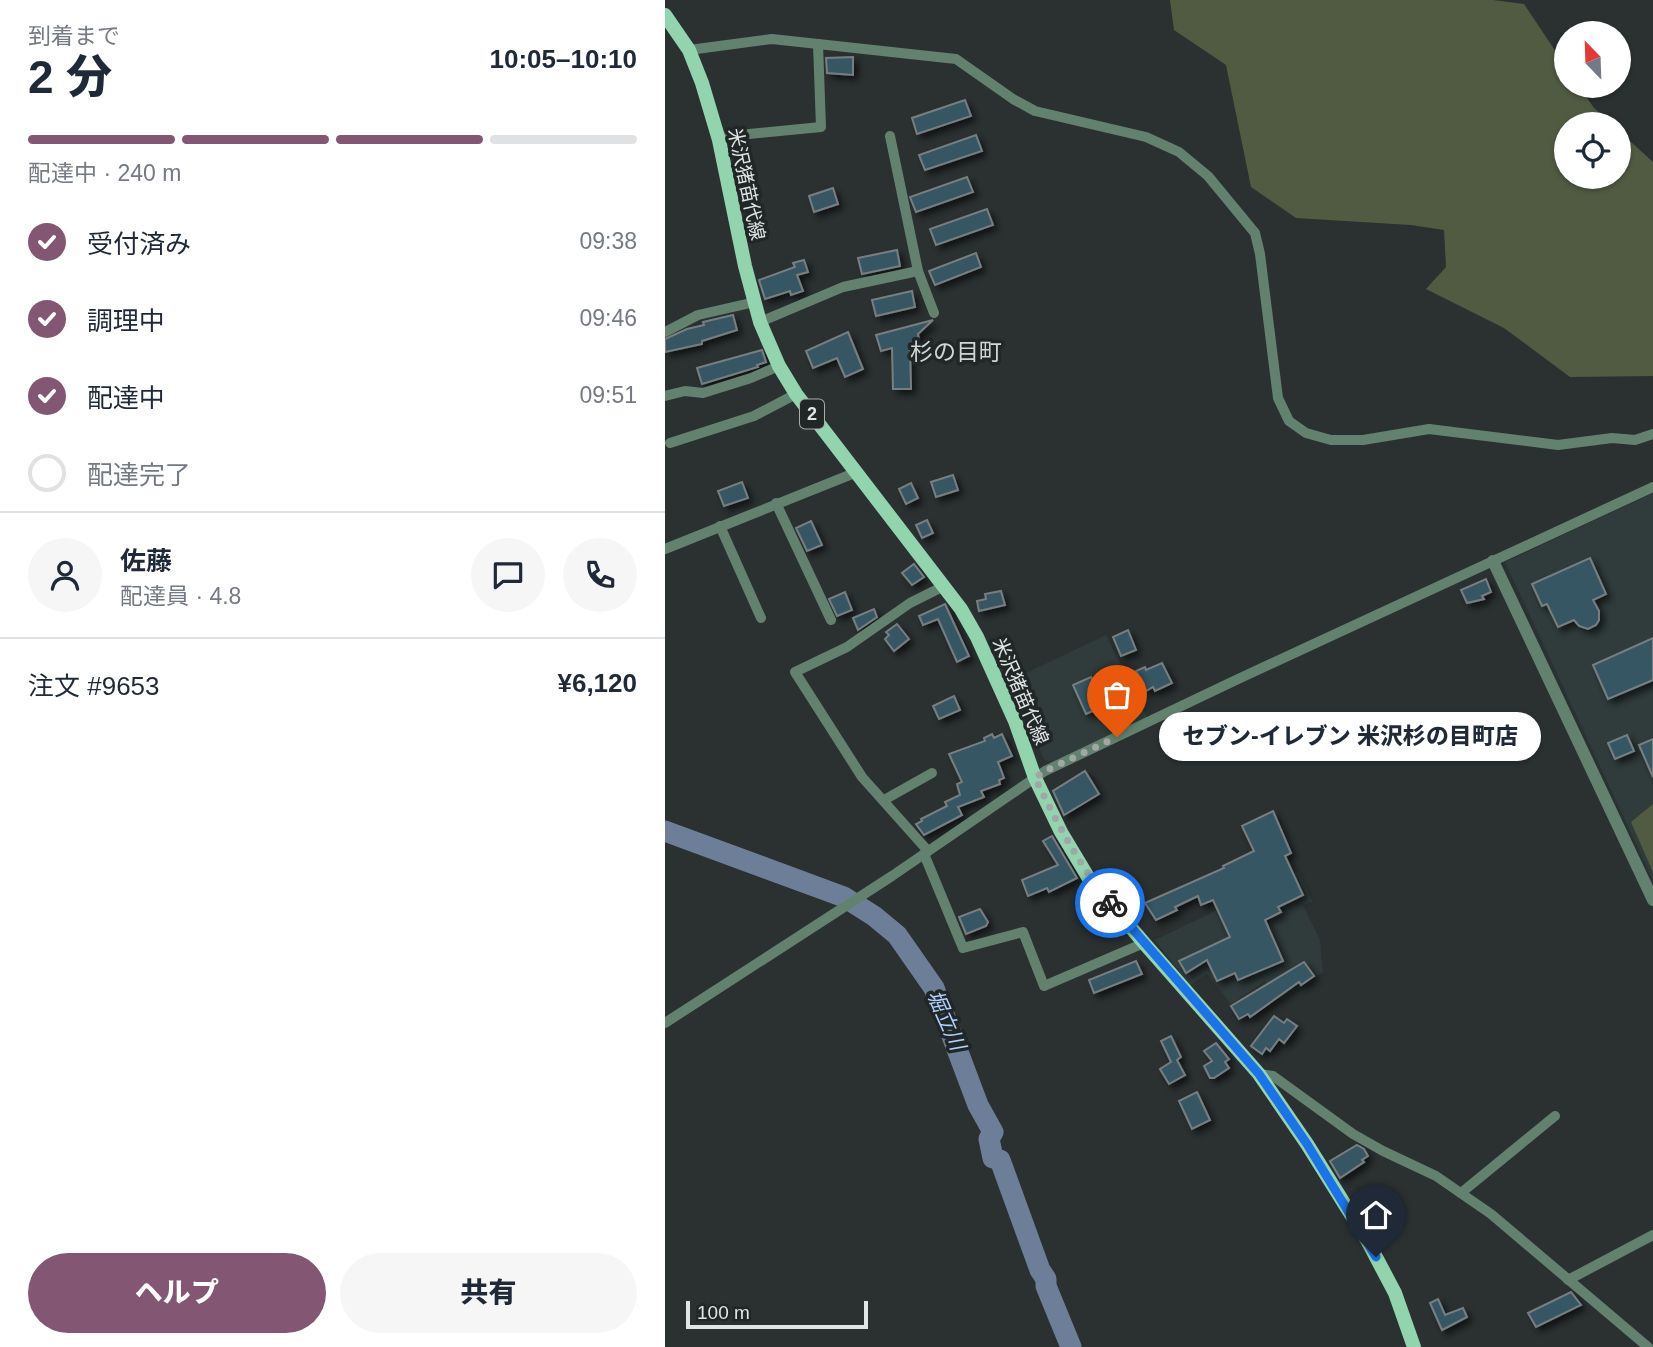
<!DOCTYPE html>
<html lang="ja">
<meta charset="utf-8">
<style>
:root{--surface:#fff;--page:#f6f6f7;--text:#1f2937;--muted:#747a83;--line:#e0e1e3;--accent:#835673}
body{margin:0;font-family:Helvetica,"Noto Sans JP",sans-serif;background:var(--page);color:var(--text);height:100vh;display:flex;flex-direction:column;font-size:26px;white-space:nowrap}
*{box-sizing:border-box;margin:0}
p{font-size:23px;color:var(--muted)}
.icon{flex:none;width:38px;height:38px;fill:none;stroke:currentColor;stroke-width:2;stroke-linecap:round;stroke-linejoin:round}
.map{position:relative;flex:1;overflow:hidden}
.details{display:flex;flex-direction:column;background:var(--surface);width:665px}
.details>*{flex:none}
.needle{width:46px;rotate:337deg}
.controls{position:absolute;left:889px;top:21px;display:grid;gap:14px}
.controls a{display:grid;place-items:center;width:77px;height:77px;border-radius:50%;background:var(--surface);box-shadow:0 2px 5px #0004;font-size:35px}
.scale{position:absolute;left:21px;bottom:18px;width:182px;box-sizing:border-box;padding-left:7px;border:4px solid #e1e5e5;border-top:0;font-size:19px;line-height:24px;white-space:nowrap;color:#e1e5e5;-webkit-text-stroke:5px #212727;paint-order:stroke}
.pin{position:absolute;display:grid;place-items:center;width:60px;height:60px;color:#fff;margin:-72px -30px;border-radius:50% 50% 50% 0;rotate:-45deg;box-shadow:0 0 7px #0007}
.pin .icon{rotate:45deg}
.courier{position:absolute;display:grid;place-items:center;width:70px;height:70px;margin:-35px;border:5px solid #1a73e8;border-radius:50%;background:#fff;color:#222;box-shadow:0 2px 9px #0007}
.bubble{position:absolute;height:49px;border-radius:24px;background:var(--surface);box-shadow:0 2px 5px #0004;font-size:23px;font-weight:800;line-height:49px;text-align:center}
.headline em{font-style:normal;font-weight:800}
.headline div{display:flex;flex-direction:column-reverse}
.headline{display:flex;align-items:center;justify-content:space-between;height:119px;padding:0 28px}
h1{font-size:46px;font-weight:800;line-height:52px}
.bar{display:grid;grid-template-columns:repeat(4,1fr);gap:10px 7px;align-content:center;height:84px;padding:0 28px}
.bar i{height:9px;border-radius:5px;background:var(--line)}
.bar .active{background:var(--accent)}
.bar p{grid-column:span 4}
.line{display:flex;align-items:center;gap:18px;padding:0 28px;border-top:2px solid var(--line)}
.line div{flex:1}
.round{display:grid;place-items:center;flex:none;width:74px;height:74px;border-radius:37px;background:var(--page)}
ol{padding:0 28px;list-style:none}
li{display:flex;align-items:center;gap:21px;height:77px}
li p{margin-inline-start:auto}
li .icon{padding:7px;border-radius:50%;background:var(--accent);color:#fff;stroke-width:4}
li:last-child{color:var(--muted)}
li i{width:38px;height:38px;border:4px solid var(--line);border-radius:50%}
.action{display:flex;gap:14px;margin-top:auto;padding:14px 28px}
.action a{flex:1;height:80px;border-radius:42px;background:var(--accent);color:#fff;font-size:28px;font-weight:800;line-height:80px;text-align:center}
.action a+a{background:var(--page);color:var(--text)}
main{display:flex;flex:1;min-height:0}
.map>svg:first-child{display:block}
.built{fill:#2f3c3b}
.green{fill:#515b42}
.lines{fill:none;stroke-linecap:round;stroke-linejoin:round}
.river{stroke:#6d7f98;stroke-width:21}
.building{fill:#365662;stroke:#787e80;stroke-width:2;filter:url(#shadow)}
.minor{stroke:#62826f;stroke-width:10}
.tertiary{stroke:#62826f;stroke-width:12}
.primary{stroke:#91d4ad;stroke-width:14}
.done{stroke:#a1a6a6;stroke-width:7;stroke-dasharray:0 12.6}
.route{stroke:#1a73e8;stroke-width:9}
.labels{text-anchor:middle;stroke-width:7;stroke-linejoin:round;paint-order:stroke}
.shield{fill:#212727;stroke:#a7acac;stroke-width:2}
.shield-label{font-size:18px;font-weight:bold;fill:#e1e5e5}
.street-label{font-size:19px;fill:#e1e5e5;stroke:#212727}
.water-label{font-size:21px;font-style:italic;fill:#b0d1ff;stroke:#212727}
.quarter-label{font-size:23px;fill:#cfd7d6;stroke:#212727}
</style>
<main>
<section class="details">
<div class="headline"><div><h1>2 分</h1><p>到着まで</p></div><em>10:05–10:10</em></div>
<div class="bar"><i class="active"></i><i class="active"></i><i class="active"></i><i></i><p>配達中 · 240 m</p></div>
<ol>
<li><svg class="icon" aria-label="check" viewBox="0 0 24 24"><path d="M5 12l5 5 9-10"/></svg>受付済み<p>09:38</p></li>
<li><svg class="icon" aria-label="check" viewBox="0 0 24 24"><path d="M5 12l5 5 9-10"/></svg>調理中<p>09:46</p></li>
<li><svg class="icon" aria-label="check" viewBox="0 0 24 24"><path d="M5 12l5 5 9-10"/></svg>配達中<p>09:51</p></li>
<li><i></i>配達完了</li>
</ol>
<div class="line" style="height:126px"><a class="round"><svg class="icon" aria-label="person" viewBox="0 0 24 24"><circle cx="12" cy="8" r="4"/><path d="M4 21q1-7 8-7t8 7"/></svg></a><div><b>佐藤</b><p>配達員 · 4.8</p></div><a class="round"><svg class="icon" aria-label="chat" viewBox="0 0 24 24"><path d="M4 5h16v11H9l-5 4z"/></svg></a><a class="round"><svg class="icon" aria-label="phone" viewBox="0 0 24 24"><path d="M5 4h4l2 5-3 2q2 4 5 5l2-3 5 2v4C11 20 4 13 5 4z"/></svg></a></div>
<div class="line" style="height:91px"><div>注文 #9653</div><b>¥6,120</b></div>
<div class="action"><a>ヘルプ</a><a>共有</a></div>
</section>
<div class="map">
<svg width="988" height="1347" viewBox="0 0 988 1347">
<defs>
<filter id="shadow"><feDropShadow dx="4.5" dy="4.5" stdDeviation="3.5" flood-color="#0009"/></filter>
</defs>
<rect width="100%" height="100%" fill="#2b3131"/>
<g class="built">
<polygon points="988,493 988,880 840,562"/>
<polygon points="441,635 482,718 387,762 379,760 346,680"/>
<polygon points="633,871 648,902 638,905 655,940 658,972 615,1001 600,981 566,1004 542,974 525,985 490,940"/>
</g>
<g class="green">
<polygon points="505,0 828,0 859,4 901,67 901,86 914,86 929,108 947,124 901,124 901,177 954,177 954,131 988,162 988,376 905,377 839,328 761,289 781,267 779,230 746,225 631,218 586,187 561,65 509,30"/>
<polygon points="988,804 988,872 966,822"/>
</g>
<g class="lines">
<polyline class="river" points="0,831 179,897 209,916 232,935 269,988 313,1105 328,1132 324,1139 328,1158 335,1160 375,1270 381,1279 381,1286 406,1347"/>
</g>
<g class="building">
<polygon points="188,57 188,75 162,73 161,58"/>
<polygon points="300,100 306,116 252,134 247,118"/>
<polygon points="311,135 317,151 260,170 254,155"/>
<polygon points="302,177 308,192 251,212 245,197"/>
<polygon points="168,188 173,204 149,212 144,196"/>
<polygon points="322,209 328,225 271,245 265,229"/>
<polygon points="232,250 235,266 197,274 193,258"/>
<polygon points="311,253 316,267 270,285 264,271"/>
<polygon points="139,260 143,272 132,275 138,291 126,295 125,291 100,299 94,280 130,267 128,263"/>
<polygon points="247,291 250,307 211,316 207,300"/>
<polygon points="68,315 72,330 37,341 37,344 0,352 0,339 22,329 39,325 38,322"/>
<polygon points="268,320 253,334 254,340 245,343 246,389 228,389 227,348 216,351 211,335"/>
<polygon points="183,332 198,369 180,377 172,358 148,368 141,351"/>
<polygon points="97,350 101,362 92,365 93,367 37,384 32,368"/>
<polygon points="288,475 293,490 271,497 266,482"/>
<polygon points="77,482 83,498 59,506 53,491"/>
<polygon points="246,483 253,498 241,504 234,489"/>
<polygon points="262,520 268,533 257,538 251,525"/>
<polygon points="146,521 157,545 142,551 131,528"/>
<polygon points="925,558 941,594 928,600 934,611 934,620 931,625 923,629 914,626 909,620 893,627 882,604 877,606 867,584"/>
<polygon points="249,564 259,577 247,585 237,573"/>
<polygon points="821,579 826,592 817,596 819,599 802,603 796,590"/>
<polygon points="336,591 340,605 314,611 312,601 321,599 320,594"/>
<polygon points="180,592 187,610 172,616 164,599"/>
<polygon points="280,604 304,656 292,662 273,619 258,625 254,616"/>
<polygon points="209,609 212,617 193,630 188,618"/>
<polygon points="232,624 244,639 229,651 220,639 224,635 221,632"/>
<polygon points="463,630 471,650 456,656 448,637"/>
<polygon points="988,638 988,680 943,699 928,665"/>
<polygon points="497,663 507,683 490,691 488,687 481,691 471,671 480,667 481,670"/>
<polygon points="426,677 439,706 421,714 408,685"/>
<polygon points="289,696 295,710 274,719 268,706"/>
<polygon points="327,734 329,738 337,734 347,756 333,762 339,778 334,780 335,784 316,791 319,797 293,807 297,815 259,835 251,824 257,821 256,819 282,806 280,802 295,795 292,784 297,782 284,754 320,741 319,738"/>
<polygon points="962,735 969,751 950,759 943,743"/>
<polygon points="988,739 988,777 974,745"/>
<polygon points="420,771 434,794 399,815 388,791"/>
<polygon points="608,811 626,853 620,856 638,895 613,907 616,912 600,920 618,961 573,980 570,973 552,981 542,960 521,973 514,961 565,937 548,900 536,905 533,896 510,907 512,910 491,920 480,903 559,868 558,866 589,851 577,826"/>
<polygon points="387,836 412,878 384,892 382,888 363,896 357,880 393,865 378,841"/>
<polygon points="315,909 323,922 321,926 301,934 294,917"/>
<polygon points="471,961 477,974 429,993 424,980"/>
<polygon points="639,962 649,976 636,985 634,982 585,1017 583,1014 574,1019 566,1006"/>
<polygon points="609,1016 619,1023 622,1019 632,1026 619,1043 614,1039 605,1051 601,1048 597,1054 586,1046"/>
<polygon points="506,1036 516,1057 512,1060 520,1075 504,1084 495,1069 506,1062 496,1041"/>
<polygon points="551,1043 564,1059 560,1062 564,1068 549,1078 545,1078 539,1066 547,1061 539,1051"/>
<polygon points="532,1092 545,1120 527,1129 514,1101"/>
<polygon points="692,1145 699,1149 703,1156 697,1160 699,1162 675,1178 665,1161"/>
<polygon points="906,1292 916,1305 871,1327 863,1313"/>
<polygon points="773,1299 780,1315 798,1308 802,1317 777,1330 765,1303"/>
</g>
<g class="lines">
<g class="minor">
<polyline points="24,50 107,39 291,59 348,99 370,111 481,137 514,152 543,176 590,233 595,254 613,398 624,421 641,433 666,440 698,440 764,429 893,445 947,438 970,440 988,434"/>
<polyline points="225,136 253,271 269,313"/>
<polyline points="54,137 156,127 153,44"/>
<polyline points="95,322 178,287 253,271"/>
<polyline points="0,332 33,315 90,302"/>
<polyline points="0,396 20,391 38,393 86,378 114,366"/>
<polyline points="5,443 89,416 131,394"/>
<polyline points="111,503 166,620"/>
<polyline points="55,526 96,618"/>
<polyline points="0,549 192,472"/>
<polyline points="219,800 267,773"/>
<polyline points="263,851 197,777 130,672 182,647 245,603 279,586"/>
<polyline points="259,854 298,948 358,932 379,986 479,943"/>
<polyline points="0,1023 227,876 380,771 571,680 988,487"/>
<polyline points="594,1074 608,1076 688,1134 718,1151 771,1176 826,1214 983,1347"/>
<polyline points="796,1193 890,1116"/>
<polyline points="903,1280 988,1235"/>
</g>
<polyline class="tertiary" points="828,561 988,900"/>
<polyline class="primary" points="0,15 24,50 37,83 54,140 80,266 95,322 114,366 131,394 296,609 312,637 350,721 370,778 396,832 423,877 479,943 594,1074 642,1144 702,1240 730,1293 749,1347"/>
</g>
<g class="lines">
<path class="done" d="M 445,903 C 414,865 392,823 370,778 L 380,771 L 452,737"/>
<polyline class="route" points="445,903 594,1074 642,1144 711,1257"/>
</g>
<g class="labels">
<rect class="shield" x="135" y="399.5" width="24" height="29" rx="5"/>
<g class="shield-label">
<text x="147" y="420">2</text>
</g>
<g class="street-label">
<text transform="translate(82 184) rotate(78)" y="7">米沢猪苗代線</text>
<text transform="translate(356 691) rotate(67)" y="7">米沢猪苗代線</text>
</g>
<g class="water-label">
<text transform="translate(281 1020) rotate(66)" y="7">堀立川</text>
</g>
<g class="quarter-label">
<text x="291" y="360">杉の目町</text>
</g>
</g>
</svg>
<div class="controls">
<a><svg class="needle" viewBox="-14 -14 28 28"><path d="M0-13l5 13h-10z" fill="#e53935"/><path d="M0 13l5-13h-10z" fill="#747a83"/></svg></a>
<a><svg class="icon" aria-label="locate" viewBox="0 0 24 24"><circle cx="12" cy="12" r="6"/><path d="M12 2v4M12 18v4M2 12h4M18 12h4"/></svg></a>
</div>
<div class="scale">100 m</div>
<div class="pin" style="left:452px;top:737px;background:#ea580c"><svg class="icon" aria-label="bag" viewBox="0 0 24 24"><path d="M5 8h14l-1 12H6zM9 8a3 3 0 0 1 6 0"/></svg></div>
<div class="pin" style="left:711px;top:1257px;background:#1f2937"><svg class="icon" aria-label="home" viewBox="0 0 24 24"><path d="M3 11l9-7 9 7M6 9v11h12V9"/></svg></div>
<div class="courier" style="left:445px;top:903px"><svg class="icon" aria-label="bike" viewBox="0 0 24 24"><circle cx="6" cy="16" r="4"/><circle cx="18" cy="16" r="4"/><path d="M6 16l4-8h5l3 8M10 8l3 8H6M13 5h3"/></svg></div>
<div class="bubble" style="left:494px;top:712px;width:382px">セブン-イレブン 米沢杉の目町店</div>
</div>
</main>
